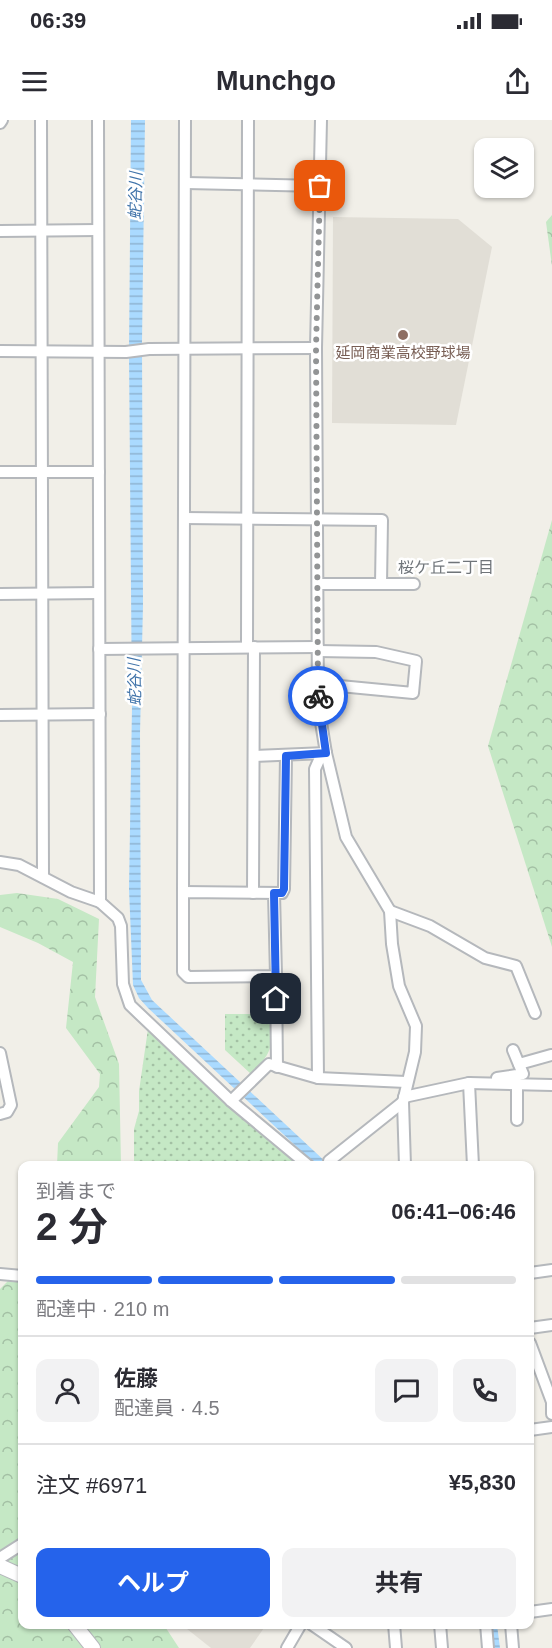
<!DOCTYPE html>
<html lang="ja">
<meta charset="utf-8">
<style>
:root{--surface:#fff;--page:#f2f2f3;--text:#2b2b33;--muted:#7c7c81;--line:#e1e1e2;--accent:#2563eb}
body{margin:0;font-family:Helvetica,"Noto Sans JP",sans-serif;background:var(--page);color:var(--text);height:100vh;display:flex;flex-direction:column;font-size:22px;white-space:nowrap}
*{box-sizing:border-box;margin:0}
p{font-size:20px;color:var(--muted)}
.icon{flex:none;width:33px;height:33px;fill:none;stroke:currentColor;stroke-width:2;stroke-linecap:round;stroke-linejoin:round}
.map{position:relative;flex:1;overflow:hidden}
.details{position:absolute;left:18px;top:1041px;width:516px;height:468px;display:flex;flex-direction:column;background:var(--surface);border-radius:12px;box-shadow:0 2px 4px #0004}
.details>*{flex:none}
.tools{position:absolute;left:474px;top:18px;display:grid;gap:12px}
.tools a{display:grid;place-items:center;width:60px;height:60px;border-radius:12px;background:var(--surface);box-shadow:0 2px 4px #0004;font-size:30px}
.pin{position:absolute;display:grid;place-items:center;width:51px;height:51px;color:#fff;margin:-26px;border-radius:12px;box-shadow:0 3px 9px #0006}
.courier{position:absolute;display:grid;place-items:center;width:60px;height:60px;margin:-30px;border:4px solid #2563eb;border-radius:50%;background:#fff;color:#222;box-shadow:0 2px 8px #0007}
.headline em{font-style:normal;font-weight:700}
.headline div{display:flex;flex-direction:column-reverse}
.headline{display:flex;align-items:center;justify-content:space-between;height:102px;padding:0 18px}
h1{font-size:39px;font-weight:700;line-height:45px}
.bar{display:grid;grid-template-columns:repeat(4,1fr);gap:9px 6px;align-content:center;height:72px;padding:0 18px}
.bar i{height:8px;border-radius:4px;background:var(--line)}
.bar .selected{background:var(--accent)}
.bar p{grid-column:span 4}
.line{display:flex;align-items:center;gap:15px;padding:0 18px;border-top:2px solid var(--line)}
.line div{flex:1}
.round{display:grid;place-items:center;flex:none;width:63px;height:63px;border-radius:12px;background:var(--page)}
.button{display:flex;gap:12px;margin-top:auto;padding:12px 18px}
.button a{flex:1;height:69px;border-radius:12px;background:var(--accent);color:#fff;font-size:24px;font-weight:700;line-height:69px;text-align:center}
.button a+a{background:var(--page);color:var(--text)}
.status{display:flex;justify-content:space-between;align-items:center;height:42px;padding:0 30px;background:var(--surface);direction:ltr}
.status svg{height:16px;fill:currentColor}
header{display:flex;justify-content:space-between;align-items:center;height:78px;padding:0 18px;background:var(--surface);font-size:27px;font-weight:700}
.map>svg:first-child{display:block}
.education{fill:#e1ded6}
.forest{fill:url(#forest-crowns)}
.park{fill:url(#park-dots)}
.water{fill:url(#water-rules)}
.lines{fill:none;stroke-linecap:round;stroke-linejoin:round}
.minor-casing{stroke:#b5b8bc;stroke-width:14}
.tertiary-casing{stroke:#b5b8bc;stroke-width:16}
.minor{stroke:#fff;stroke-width:10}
.tertiary{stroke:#fff;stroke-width:14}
.done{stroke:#929495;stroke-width:6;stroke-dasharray:0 10.8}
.route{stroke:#2563eb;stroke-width:8}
.education-dot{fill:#8d6e63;stroke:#fff;stroke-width:2}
.labels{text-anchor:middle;stroke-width:5;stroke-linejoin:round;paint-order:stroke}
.education-label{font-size:15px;fill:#785e54;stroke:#fff}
.water-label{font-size:16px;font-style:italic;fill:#4174aa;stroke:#fff}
.neighbourhood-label{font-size:16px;fill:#70757a;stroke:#fff}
</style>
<div class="status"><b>06:39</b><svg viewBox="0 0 49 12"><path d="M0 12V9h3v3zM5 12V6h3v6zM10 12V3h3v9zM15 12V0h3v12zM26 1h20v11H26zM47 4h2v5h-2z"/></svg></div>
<header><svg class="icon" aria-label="menu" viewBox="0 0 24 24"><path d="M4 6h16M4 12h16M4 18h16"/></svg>Munchgo<svg class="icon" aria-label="share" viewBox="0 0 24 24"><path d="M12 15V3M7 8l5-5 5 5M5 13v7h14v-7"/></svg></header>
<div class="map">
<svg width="552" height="1528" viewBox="0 0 552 1528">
<defs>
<pattern id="forest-crowns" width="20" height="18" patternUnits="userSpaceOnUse" patternTransform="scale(1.5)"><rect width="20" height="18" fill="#c5e8c5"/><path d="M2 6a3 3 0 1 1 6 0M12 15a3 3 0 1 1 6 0" fill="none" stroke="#a3c0a4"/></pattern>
<pattern id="park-dots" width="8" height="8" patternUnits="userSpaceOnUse" patternTransform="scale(1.5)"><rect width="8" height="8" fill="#c5e8c5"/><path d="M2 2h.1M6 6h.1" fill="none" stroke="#a3c0a4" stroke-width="1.8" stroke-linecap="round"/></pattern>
<pattern id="water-rules" width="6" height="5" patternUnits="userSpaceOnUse" patternTransform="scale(1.5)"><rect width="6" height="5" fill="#aadaff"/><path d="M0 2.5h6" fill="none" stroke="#8eb4d2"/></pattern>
</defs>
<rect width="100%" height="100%" fill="#f1efe8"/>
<g class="education">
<polygon points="333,97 458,99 492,127 456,305 332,303"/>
<polygon points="182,1505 266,1505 250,1528 211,1528"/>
</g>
<g class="forest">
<polygon points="552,95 552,146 546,102"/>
<polygon points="552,400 552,827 488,626"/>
<polygon points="17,773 58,779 99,799 95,877 119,944 121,1045 57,1045 58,1023 99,967 100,954 66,908 73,842 38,823 0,807 0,775"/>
<polygon points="22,1147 22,1504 164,1505 179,1528 0,1528 0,1169"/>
</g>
<g class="park">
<path d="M 225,894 L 270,894 C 271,928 276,928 251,954 L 225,930 Z"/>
<polygon points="148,909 218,976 300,1045 134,1046 134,1009 139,991 139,971"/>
</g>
<g class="water">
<polygon points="131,0 145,0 142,222 143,485 140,613 141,860 152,880 329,1045 317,1045 312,1041 148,888 139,878 133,865 129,769 132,587 129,234"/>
<polygon points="490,1505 497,1505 500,1528 493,1528"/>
</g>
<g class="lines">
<defs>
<g id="minor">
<polyline points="41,0 43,757"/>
<polyline points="321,0 316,228 318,584 326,633 346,717 390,791 392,824 399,866 416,906 415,932 403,982 405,1046"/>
<polyline points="0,3 2,0"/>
<polyline points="186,63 320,66"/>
<polyline points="0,111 98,110"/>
<polyline points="0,231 126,232 149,229 316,228"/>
<polyline points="0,352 99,352"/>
<polyline points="184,398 382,400 381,464"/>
<polyline points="318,464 414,464"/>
<polyline points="0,474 99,473"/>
<polyline points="247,527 248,0"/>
<polyline points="99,529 318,527"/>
<polyline points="318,531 376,532 416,541 413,573 319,564"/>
<polyline points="0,595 100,594"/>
<polyline points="254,636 326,633"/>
<polyline points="0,742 19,745 71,772 100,782 98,0"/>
<polyline points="183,772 185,0"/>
<polyline points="253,773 254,527"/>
<polyline points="274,773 276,856 188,857 183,852 183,772 282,773 284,769 286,636"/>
<polyline points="100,782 118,798 121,806 123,864 130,885 231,981 309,1046"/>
<polyline points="390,791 430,806 485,838 516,846 535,893"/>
<polyline points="276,856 277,947"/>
<polyline points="0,933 11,985 7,992 0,994"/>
<polyline points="519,944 551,935"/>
<polyline points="318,958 315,649 319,640 326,633"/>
<polyline points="497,958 523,954 513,930"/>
<polyline points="469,963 552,965"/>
<polyline points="404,977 469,963 473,1046"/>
<polyline points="231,981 269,944 318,958 406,962"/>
<polyline points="517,1000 517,963"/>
<polyline points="329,1041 403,982"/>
<polyline points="530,1153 552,1150"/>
<polyline points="0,1154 22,1156"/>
<polyline points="530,1208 552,1205"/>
<polyline points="530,1223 552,1282 552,1294"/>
<polyline points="530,1310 552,1307"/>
<polyline points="0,1438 22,1424"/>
<polyline points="530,1492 552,1489"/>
<polyline points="311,1504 346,1528"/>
<polyline points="394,1504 396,1528"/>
<polyline points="440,1504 442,1528"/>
<polyline points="486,1504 488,1528"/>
<polyline points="511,1504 513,1528"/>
<polyline points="287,1528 301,1504"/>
</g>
<g id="tertiary">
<polyline points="0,1446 22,1456"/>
<polyline points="74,1504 93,1528"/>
</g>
</defs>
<use href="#minor" class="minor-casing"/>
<use href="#tertiary" class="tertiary-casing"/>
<use href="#minor" class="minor"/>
<use href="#tertiary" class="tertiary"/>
</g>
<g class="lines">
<polyline class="done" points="318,576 316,228 320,66"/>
<polyline class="route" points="276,879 274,773 282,773 284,769 286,636 326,633 318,576"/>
</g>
<circle class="education-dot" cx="403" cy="215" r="6"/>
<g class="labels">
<g class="education-label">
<text x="403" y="238">延岡商業高校野球場</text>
</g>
<g class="water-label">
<text transform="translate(135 76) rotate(-89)" y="6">蛇谷川</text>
<text transform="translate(134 562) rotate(-91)" y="6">蛇谷川</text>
</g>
<g class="neighbourhood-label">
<text x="446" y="453">桜ケ丘二丁目</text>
</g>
</g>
</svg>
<div class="tools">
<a><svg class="icon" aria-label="layers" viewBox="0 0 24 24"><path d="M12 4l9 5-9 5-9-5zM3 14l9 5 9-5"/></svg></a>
</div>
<div class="pin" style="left:320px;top:66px;background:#ea580c"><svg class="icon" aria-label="bag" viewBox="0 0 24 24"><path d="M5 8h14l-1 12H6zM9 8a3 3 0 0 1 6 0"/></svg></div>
<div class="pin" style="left:276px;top:879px;background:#1f2937"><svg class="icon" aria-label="home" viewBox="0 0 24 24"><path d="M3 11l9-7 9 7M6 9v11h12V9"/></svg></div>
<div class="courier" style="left:318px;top:576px"><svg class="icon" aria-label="bike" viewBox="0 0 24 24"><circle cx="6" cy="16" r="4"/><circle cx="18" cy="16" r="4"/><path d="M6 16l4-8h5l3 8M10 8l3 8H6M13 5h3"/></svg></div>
<section class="details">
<div class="headline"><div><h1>2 分</h1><p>到着まで</p></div><em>06:41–06:46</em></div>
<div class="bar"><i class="selected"></i><i class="selected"></i><i class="selected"></i><i></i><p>配達中 · 210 m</p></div>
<div class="line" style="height:108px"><a class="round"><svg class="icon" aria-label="person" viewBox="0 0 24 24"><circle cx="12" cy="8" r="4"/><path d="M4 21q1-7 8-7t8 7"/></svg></a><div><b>佐藤</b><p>配達員 · 4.5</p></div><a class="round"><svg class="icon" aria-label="chat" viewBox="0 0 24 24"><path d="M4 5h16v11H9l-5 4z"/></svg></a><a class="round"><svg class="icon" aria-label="phone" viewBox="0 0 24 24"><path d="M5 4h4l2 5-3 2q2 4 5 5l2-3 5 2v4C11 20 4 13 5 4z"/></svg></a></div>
<div class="line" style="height:78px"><div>注文 #6971</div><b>¥5,830</b></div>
<div class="button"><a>ヘルプ</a><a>共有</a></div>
</section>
</div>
